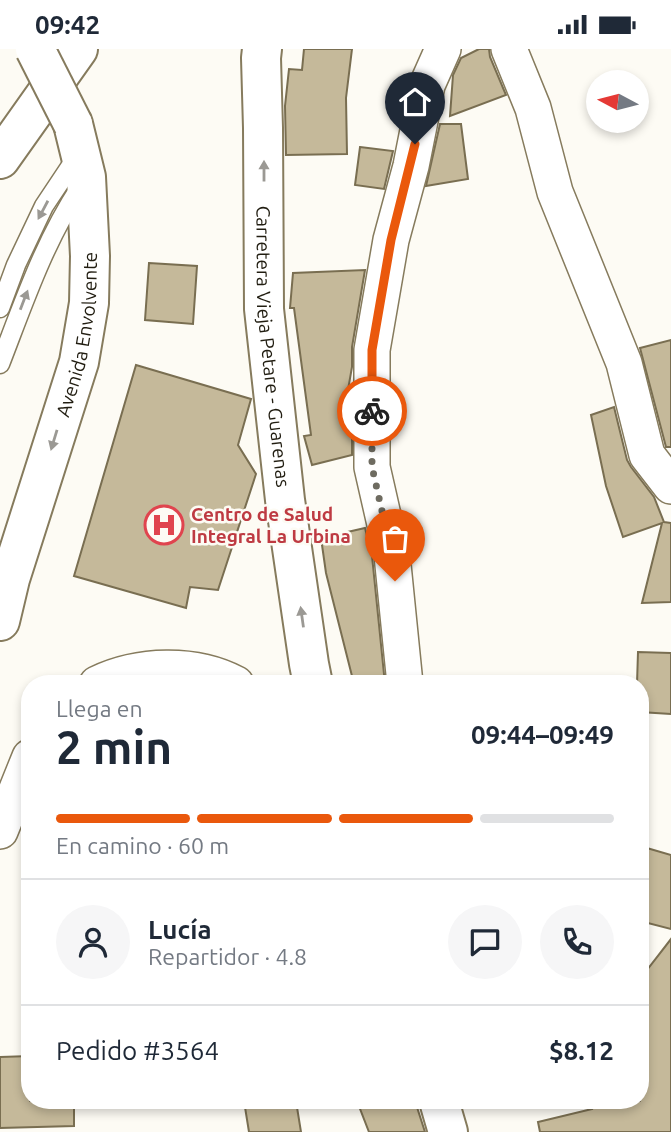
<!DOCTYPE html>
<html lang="es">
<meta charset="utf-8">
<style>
:root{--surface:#fff;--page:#f6f6f7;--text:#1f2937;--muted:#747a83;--line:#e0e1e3;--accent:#ea580c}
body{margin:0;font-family:Ubuntu,sans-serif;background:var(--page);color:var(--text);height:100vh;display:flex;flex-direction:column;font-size:26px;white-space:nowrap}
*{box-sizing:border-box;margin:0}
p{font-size:23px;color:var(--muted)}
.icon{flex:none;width:38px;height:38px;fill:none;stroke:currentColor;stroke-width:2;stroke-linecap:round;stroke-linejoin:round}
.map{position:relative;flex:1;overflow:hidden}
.drawer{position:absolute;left:21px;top:626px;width:628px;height:434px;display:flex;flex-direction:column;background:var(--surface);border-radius:28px;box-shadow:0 4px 10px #0003}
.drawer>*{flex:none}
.needle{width:46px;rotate:277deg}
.fabs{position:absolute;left:586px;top:21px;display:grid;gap:14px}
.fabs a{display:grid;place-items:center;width:63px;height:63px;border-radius:50%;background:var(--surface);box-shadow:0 4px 10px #0003;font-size:35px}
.pin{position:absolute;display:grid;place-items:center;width:60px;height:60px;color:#fff;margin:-72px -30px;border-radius:50% 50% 50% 0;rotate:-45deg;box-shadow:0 0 7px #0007}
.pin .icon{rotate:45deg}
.courier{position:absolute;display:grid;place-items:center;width:70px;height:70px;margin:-35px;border:5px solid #ea580c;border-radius:50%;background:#fff;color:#222;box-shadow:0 2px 9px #0007}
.overview em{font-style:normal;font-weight:700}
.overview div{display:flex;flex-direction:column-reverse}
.overview{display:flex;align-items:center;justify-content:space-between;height:119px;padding:0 35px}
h1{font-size:46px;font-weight:700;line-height:52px}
.bar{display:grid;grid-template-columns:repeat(4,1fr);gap:10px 7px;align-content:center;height:84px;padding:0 35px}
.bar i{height:9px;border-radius:5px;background:var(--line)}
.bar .current{background:var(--accent)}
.bar p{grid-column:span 4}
.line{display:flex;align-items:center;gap:18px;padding:0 35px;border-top:2px solid var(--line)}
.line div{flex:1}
.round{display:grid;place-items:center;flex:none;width:74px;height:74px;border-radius:37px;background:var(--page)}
.status{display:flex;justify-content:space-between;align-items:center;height:49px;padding:0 35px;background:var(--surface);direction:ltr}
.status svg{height:19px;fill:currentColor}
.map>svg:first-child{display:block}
.building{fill:#c5b99a;stroke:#796e51;stroke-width:2}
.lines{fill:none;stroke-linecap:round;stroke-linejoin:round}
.lane-casing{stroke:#867b5d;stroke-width:21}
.street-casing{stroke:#867b5d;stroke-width:38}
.primary-casing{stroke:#867b5d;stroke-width:42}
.highway-casing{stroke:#867b5d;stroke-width:42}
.lane{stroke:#fff;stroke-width:18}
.street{stroke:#fff;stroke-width:35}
.primary{stroke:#fff;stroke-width:38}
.highway{stroke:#fff;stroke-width:38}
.primary-bridge-casing{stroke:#867b5d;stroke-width:42;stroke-linecap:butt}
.primary-bridge{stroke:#fff;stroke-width:38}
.oneway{fill:#9b9994}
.done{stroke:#6e6b60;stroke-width:7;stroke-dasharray:0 12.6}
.route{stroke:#ea580c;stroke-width:9}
.labels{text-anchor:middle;stroke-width:5;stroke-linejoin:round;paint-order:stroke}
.street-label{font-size:19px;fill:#211d11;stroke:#fdfbf4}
.health-label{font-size:19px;font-weight:bold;fill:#be3a42;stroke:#fdfbf4;text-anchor:start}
</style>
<div class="status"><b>09:42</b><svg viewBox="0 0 49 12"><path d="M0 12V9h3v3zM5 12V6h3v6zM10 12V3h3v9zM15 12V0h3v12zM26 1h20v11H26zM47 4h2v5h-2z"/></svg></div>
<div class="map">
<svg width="671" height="1083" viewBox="0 0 671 1083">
<rect width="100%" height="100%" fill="#fdfbf4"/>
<g class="building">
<polygon points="304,0 352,0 346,49 347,105 286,106 285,57 289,20 302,21"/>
<polygon points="479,0 489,0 490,8 506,46 450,67 453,26 461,9"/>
<polygon points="440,75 461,75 468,130 426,137"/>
<polygon points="360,98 393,102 384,140 355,136"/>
<polygon points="149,214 197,217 193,275 145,271"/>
<polygon points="365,221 352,298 352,318 345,358 352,386 352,406 312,416 304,387 311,386 294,259 290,259 293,224"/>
<polygon points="671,291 671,398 666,398 640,299"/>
<polygon points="136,316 251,350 238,396 256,425 218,541 190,538 186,559 74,527"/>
<polygon points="614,358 627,411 631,418 654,448 664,473 671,474 671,553 642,554 662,474 623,488 606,437 591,366"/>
<polygon points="365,479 372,507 385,635 354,635 326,524 321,489"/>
<polygon points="638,603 671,604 671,665 640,663 640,635 637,635"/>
<polygon points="640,797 671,806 671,880 640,872"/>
<polygon points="671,890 671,1083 540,1083 538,1073 592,1060 590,1052 640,1052 640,930"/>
<polygon points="30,1007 30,1052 74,1052 74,1077 0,1079 0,1008"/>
<polygon points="244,1052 296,1052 301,1083 249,1083"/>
<polygon points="357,1052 415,1052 425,1083 369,1083"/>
</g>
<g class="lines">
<defs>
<g id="lane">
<polyline points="0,259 16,216 44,157 78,106"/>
<path d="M 0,315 C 24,253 44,193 81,137"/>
</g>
<g id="street">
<polyline points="509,0 533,59 555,143 624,314 647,406 671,437"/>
<path d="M 97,635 C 138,615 195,613 236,635"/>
<polyline points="405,635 392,506 372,418 372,301 391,191 411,117 427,36 443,0"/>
<polyline points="0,782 30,708"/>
</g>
<g id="primary">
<path id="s1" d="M 262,0 L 261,9 L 263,79 L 264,260 L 285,451 L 309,615 L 313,635"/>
<path id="s2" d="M 0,572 L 10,530 L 79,313 L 89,254 L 90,207 L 86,128 L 73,75"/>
<polyline points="439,1052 448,1083"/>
</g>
<polyline id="highway" points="0,110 78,0"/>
</defs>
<use href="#lane" class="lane-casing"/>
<use href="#street" class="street-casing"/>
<use href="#primary" class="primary-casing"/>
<use href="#highway" class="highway-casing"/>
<use href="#lane" class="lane"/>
<use href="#street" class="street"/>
<use href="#primary" class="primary"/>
<use href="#highway" class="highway"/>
<defs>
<polyline id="primary-bridge" points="35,0 73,75"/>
</defs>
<use href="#primary-bridge" class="primary-bridge-casing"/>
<use href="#primary-bridge" class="primary-bridge"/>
</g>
<defs><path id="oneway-solid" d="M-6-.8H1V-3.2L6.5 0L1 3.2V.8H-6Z" transform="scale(1.75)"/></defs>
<g class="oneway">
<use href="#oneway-solid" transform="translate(264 122) rotate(-90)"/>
<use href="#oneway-solid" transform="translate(43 161) rotate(118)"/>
<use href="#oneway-solid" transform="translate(24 251) rotate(-69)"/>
<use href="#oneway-solid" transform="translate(54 391) rotate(107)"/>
<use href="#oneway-solid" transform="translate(302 568) rotate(-98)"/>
</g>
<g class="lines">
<polyline class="done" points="372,362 372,418 392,506 395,532"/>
<polyline class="route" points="372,362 372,301 391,191 415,95"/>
</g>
<defs>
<symbol id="hospital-ring" viewBox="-11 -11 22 22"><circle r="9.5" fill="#fdfbf4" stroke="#e0444e" stroke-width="1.5"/><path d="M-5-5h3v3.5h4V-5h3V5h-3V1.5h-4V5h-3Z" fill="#e0444e"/></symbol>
</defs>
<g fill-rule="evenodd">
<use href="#hospital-ring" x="142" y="454" width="44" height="44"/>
</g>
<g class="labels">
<g class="street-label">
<text dy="7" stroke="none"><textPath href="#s2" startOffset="298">Avenida Envolvente</textPath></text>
<text dy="7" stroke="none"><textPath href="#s1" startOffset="298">Carretera Vieja Petare - Guarenas</textPath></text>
</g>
<g class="health-label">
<text x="191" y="472">Centro de Salud<tspan x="191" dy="22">Integral La Urbina</tspan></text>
</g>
</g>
</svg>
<div class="fabs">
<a><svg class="needle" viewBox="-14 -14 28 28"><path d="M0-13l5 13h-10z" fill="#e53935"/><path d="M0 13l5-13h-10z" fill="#747a83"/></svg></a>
</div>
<div class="pin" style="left:395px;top:532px;background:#ea580c"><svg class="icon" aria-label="bag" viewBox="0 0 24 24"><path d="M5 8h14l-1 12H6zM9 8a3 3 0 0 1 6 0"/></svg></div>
<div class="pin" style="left:415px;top:95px;background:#1f2937"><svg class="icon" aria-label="home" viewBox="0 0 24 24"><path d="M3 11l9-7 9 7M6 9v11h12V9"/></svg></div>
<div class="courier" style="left:372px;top:362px"><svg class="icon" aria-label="bike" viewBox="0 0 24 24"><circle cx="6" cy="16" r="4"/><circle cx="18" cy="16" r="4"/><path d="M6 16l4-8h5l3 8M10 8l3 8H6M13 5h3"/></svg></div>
<section class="drawer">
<div class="overview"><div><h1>2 min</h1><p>Llega en</p></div><em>09:44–09:49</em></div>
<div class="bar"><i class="current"></i><i class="current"></i><i class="current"></i><i></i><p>En camino · 60 m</p></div>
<div class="line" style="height:126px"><a class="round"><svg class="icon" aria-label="person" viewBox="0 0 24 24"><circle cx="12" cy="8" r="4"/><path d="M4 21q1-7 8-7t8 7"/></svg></a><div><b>Lucía</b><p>Repartidor · 4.8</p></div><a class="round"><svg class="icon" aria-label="chat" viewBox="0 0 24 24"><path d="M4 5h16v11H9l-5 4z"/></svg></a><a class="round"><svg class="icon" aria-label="phone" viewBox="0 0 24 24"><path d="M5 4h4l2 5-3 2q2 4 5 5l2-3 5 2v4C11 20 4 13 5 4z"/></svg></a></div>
<div class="line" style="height:91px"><div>Pedido #3564</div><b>$8.12</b></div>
</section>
</div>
